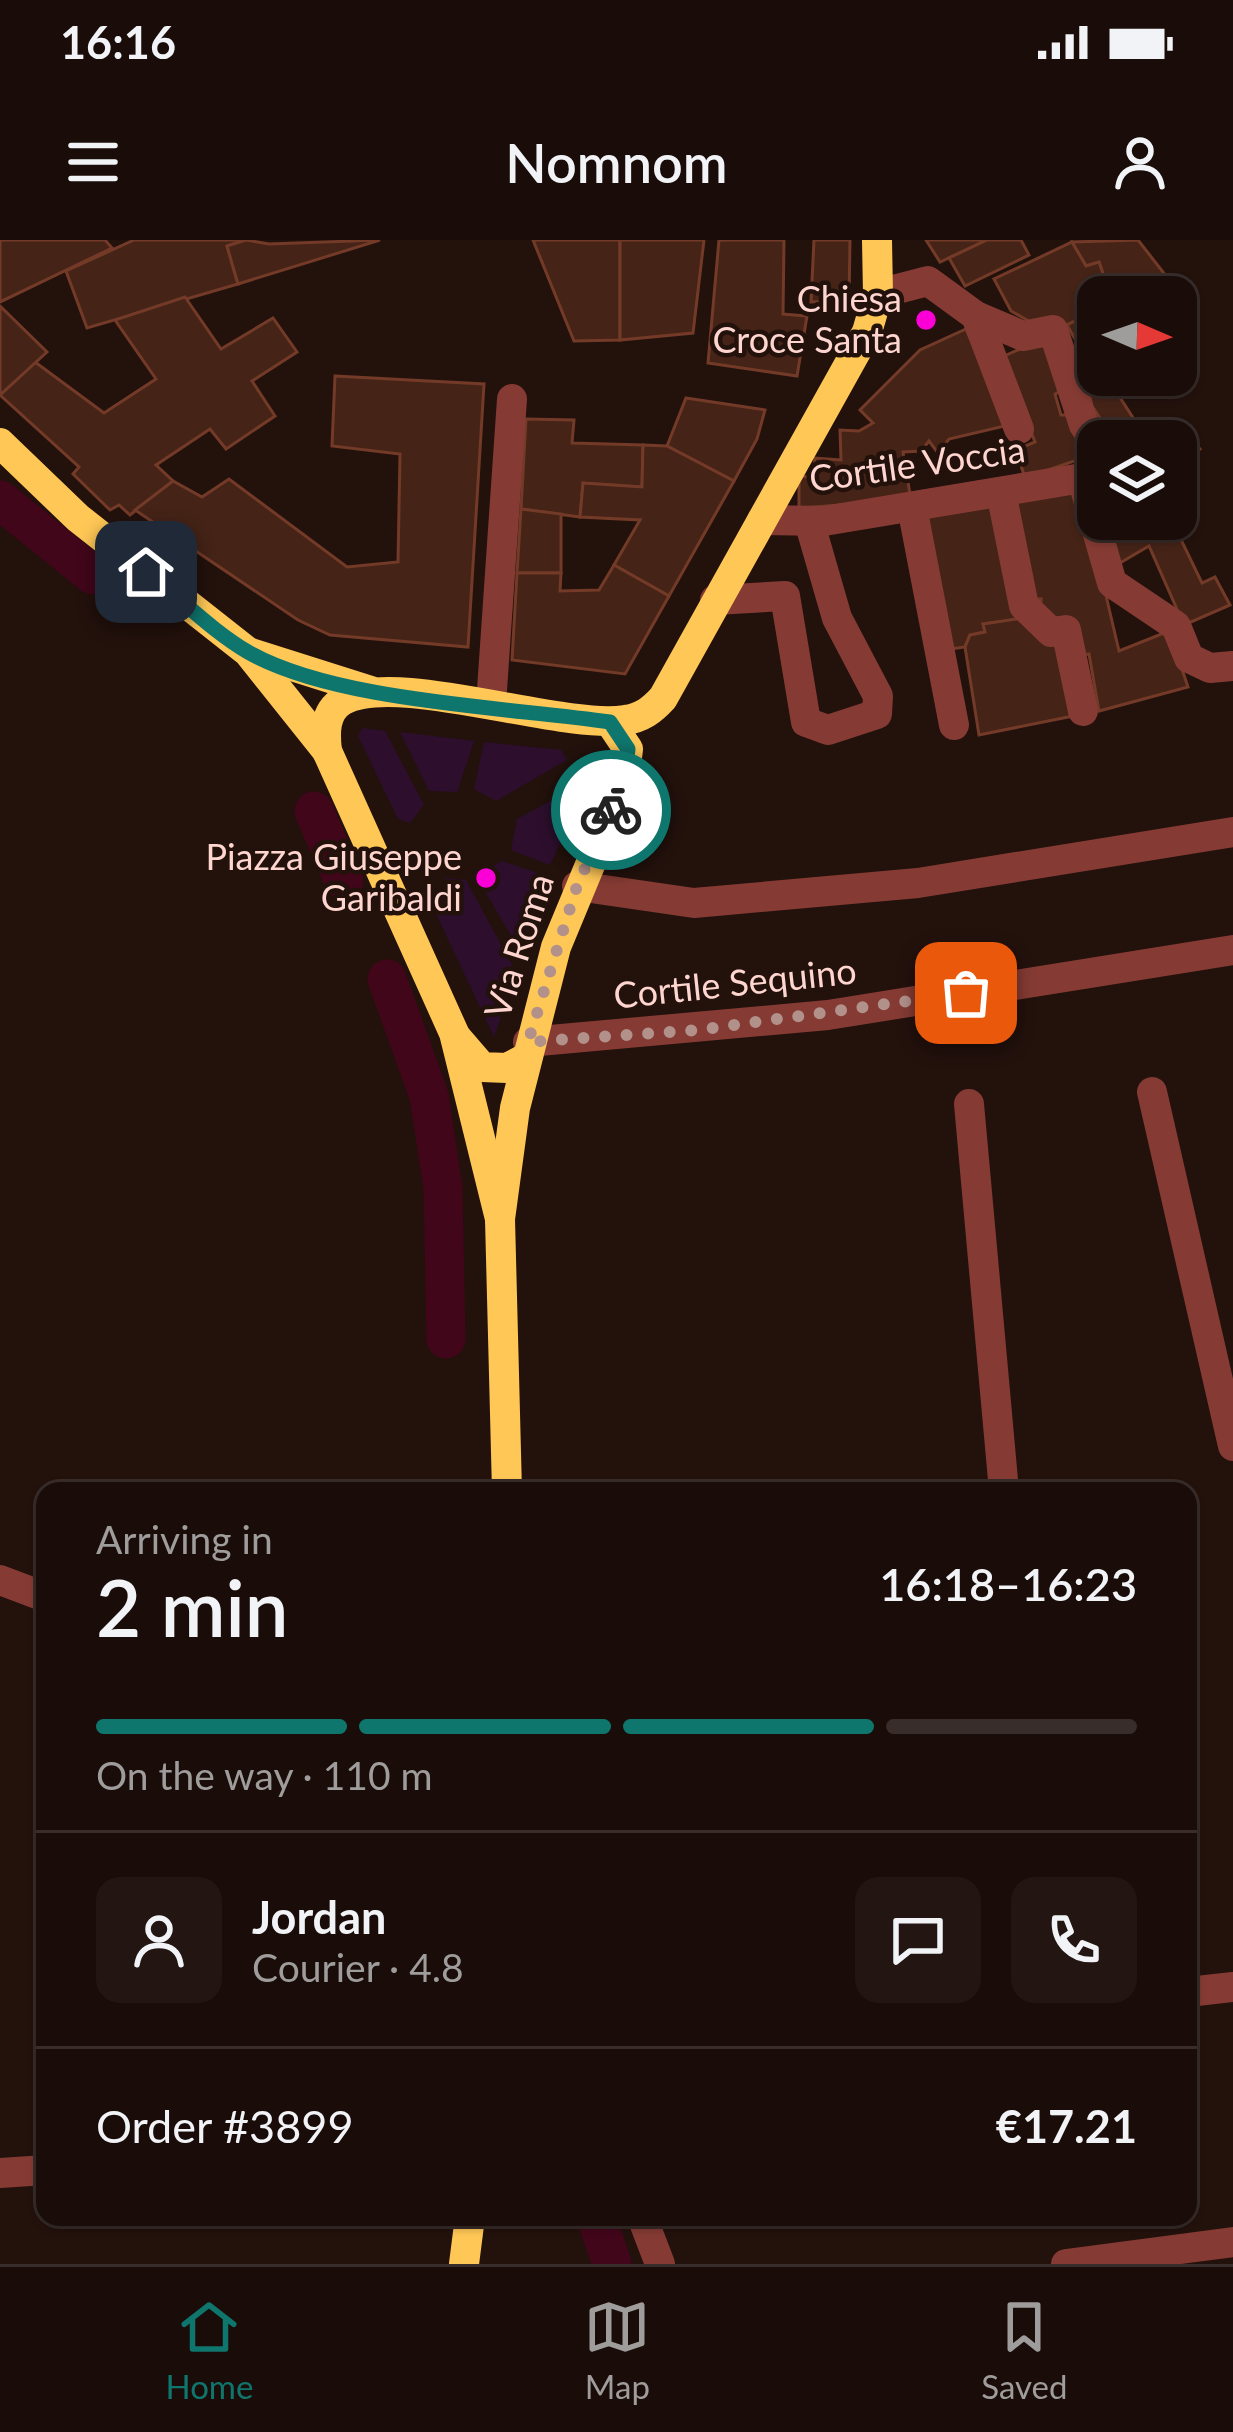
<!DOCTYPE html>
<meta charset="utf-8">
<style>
:root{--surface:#1a0d09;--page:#231612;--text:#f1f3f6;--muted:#9f9c9c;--line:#382d2a;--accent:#0f766e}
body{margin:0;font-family:Lato,sans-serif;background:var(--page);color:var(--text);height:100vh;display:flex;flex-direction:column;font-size:45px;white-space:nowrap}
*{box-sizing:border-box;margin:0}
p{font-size:39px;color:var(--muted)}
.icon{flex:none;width:66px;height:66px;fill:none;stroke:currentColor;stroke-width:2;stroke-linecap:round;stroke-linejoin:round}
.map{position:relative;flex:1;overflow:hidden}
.panel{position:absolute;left:36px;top:1242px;width:1161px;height:744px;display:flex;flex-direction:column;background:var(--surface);border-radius:24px;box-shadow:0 3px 9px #0004,0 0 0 3px var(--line)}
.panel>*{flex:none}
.needle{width:78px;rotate:92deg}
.tools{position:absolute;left:1077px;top:36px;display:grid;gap:24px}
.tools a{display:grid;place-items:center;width:120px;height:120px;border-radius:24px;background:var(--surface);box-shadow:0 3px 9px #0004,0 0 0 3px var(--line);font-size:60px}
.pin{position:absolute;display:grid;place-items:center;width:102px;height:102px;color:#fff;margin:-51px;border-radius:24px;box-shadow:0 6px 18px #0006}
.courier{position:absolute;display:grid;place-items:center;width:120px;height:120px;margin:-60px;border:9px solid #0f766e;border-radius:50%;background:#fff;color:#222;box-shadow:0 3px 15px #0007}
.headline em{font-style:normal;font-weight:600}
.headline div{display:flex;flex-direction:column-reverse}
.headline{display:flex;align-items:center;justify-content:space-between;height:204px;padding:0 60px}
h1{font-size:78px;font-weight:600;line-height:90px}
.bar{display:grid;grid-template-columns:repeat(4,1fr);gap:18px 12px;align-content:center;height:144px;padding:0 60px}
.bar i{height:15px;border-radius:9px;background:var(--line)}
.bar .selected{background:var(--accent)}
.bar p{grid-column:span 4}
.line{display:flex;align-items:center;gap:30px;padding:0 60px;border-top:3px solid var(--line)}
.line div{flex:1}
.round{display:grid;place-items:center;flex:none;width:126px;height:126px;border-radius:24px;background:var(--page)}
.status{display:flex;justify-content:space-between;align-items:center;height:84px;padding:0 60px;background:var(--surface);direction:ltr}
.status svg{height:33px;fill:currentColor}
header{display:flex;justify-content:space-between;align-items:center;height:156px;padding:0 60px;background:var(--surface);font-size:54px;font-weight:600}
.tab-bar{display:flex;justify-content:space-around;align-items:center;height:168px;border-top:3px solid var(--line);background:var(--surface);font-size:33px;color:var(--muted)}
.tab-bar a{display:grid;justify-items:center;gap:6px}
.tab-bar .selected{color:var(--accent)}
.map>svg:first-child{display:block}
.green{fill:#2d0f2d}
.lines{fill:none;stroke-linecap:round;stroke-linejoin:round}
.canal{stroke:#42061a;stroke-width:39}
.building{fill:#452317;stroke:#733a28;stroke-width:3}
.minor{stroke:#853b34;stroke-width:30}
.major{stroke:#ffc756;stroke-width:30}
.done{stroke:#b2918b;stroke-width:12;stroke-dasharray:0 21.6}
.route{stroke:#0f766e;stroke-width:15}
.poi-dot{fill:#fa00d6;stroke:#23110c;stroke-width:4.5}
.labels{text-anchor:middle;stroke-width:9;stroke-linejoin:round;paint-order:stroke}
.poi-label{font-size:36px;fill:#ffd6cf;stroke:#23110c;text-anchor:end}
.street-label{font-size:36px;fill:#ffd6cf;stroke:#23110c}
</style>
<div class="status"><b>16:16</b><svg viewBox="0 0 49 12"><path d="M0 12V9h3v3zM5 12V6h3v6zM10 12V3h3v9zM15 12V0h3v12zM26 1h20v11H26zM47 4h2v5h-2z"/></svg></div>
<header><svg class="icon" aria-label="menu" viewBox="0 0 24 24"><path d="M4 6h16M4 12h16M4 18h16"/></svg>Nomnom<svg class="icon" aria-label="person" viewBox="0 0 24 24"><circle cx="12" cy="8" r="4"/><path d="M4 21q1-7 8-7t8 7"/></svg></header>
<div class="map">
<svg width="1233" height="2024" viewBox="0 0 1233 2024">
<rect width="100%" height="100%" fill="#23110c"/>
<g class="green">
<polygon points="362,488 385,491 424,565 410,583 398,579 358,496"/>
<polygon points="400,492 474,501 457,552 429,551"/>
<polygon points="484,502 561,510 567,520 496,561 474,549"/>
<polygon points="580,545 584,551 550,625 511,610 517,579"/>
<polygon points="502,621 547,636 522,714 476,636"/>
<polygon points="446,638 466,640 516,732 494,797 432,665 441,658"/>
</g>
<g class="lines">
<g class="canal">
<polyline points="0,260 93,335"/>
<polyline points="314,571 344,641"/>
<polyline points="387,739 429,856 443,948 446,1099"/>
<polyline points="596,1977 612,2024"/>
</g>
</g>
<g class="building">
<polygon points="0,0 105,0 112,8 0,62"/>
<polygon points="134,0 246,0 227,6 238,44 87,88 66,31"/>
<polygon points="246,0 269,4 380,0 238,44 227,6"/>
<polygon points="533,0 620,0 620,100 574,101"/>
<polygon points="620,0 704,0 693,93 620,100"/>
<polygon points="719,0 784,0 783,74 807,76 797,136 708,123"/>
<polygon points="814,0 850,0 849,61 811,62"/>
<polygon points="926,0 987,0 940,22"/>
<polygon points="987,0 1021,0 1029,15 965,46 949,18"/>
<polygon points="1138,0 1170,41 1129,57 1111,57 1099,22 1086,26 1072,2"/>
<polygon points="1072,2 1086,26 1099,22 1111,57 1098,57 1098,70 1067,85 1034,84 1011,71 994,39"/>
<polygon points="185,57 221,109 273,78 297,112 252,141 275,176 226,209 210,189 156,225 173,241 130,275 119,265 110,270 73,234 79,227 0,155 35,122 104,173 156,139 115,80"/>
<polygon points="0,66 47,112 0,155"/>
<polygon points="1098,70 1098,135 1114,135 1121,159 1148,201 1115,201 1092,166 1079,106 1067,85"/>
<polygon points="966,89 1009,185 949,199 938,213 929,201 921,211 903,212 911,260 799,268 799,236 813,237 815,218 841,220 840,190 859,191 873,183 860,170 920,110"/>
<polygon points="1045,98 1067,148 1055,154 1061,175 1073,175 1083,218 1025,238 1016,210 1035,202 1002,117"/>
<polygon points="1121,135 1156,135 1161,145 1126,156"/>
<polygon points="335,136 484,144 468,407 330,395 298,380 135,270 173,241 202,257 229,239 347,327 398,322 400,214 332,206"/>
<polygon points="686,158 765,170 757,199 734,241 667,206"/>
<polygon points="526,179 574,180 572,203 643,205 642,247 583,243 580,277 521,269"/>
<polygon points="1184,190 1200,209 1180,225 1192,240 1176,253 1176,201 1169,201"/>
<polygon points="643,205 667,206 734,241 669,356 614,325 640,280 580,277 583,243 642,247"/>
<polygon points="1081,249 1119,411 1169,391 1188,447 1099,471 1089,414 1081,415 1041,367 1041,359 1031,359 1011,260"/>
<polygon points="995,263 1020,379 983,384 985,392 970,395 965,407 950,409 920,274"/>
<polygon points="521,269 561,274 561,333 517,333"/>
<polygon points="1101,279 1140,279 1107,300"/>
<polygon points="1140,279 1171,279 1202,343 1215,337 1230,365 1184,385 1149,306 1120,323 1107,300"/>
<polygon points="614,325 669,356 625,434 512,420 517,333 561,333 560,351 599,350"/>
<polygon points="1029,377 1057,396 1073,476 979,495 965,407 970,395 985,392 983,384"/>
</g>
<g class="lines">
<g class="minor">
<polyline points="878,54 928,41 976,76 1019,189"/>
<polyline points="976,76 1023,96 1053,90 1084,185 1098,206"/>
<polyline points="1001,252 1024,366 1051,392 1066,390 1083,471"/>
<polyline points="912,267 954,485"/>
<polyline points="762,280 824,281 1082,238 1112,343 1176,386 1189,418 1210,428 1233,426"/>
<polyline points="715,360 785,356 806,482 828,490 877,474 878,456 837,378 809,281"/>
<polyline points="491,464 512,159"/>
<polyline points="577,646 694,663 918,643 1233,592"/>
<polyline points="528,802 828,775 1233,710"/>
<polyline points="1152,852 1233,1206"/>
<polyline points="969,864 1004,1251"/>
<polyline points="0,1340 45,1357"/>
<polyline points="1188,1752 1233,1747"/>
<polyline points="0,1933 45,1930"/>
<polyline points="642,1977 660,2024"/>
<polyline points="1066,2024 1233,2002"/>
</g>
<g class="major">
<polyline points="0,203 78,278 248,412 327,511"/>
<polyline points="251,413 371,451"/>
<polyline points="457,798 482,827 507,828 524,819"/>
<path d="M 500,979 L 454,793 L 327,511 C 325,494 324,472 342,461 C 395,430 560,490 625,480 C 642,478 652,470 663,458 L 867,92 L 878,54 L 877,0"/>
<polyline points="507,1251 500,979 515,868 556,707 624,543 628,509 610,482"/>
<polyline points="464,2024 470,1977"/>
</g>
</g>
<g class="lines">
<polyline class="done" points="611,570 577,646 528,802 698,790 966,753"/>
<path class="route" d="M 146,332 C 179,357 212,391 248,412 C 336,462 507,467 610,482 L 628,509 L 624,543 L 611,570"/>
</g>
<g class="poi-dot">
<circle cx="926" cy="80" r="12"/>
<circle cx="486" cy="638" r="12"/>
</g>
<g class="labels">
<g class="poi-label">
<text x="902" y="72">Chiesa<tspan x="902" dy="41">Croce Santa</tspan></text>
<text x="462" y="630">Piazza Giuseppe<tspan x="462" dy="41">Garibaldi</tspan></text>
</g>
<g class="street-label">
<text transform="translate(917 224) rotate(-8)" y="13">Cortile Voccia</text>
<text transform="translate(519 706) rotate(-72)" y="13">Via Roma</text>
<text transform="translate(735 743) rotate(-6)" y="13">Cortile Sequino</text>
</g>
</g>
</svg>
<div class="tools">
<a><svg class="needle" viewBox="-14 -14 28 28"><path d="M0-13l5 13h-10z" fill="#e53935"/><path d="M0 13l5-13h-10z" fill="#9f9c9c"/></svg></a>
<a><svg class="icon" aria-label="layers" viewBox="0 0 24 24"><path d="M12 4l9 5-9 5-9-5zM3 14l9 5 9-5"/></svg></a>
</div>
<div class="pin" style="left:966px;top:753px;background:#ea580c"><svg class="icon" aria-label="bag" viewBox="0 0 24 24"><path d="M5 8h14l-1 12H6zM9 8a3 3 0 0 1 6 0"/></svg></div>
<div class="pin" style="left:146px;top:332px;background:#1f2937"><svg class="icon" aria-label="home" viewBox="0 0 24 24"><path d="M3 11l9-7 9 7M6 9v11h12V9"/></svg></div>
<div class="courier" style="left:611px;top:570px"><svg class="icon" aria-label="bike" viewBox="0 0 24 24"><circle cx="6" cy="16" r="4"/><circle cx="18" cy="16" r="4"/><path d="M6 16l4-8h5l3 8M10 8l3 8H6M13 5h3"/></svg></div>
<section class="panel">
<div class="headline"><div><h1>2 min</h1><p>Arriving in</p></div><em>16:18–16:23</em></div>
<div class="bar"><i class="selected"></i><i class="selected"></i><i class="selected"></i><i></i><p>On the way · 110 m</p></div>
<div class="line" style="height:216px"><a class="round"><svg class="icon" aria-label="person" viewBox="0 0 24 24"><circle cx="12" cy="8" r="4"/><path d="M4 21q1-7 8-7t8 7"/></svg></a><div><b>Jordan</b><p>Courier · 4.8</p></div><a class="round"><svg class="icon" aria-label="chat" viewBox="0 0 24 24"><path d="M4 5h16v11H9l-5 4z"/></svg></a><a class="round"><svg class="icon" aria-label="phone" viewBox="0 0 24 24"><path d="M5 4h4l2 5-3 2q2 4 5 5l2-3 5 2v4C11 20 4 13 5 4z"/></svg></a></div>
<div class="line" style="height:156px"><div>Order #3899</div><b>€17.21</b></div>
</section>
</div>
<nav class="tab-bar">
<a class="selected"><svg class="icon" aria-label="home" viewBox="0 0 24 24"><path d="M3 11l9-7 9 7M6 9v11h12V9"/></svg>Home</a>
<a><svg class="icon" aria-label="map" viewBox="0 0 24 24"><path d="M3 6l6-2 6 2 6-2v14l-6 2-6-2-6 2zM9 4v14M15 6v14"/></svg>Map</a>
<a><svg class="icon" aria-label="saved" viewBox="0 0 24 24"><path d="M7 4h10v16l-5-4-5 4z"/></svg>Saved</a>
</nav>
